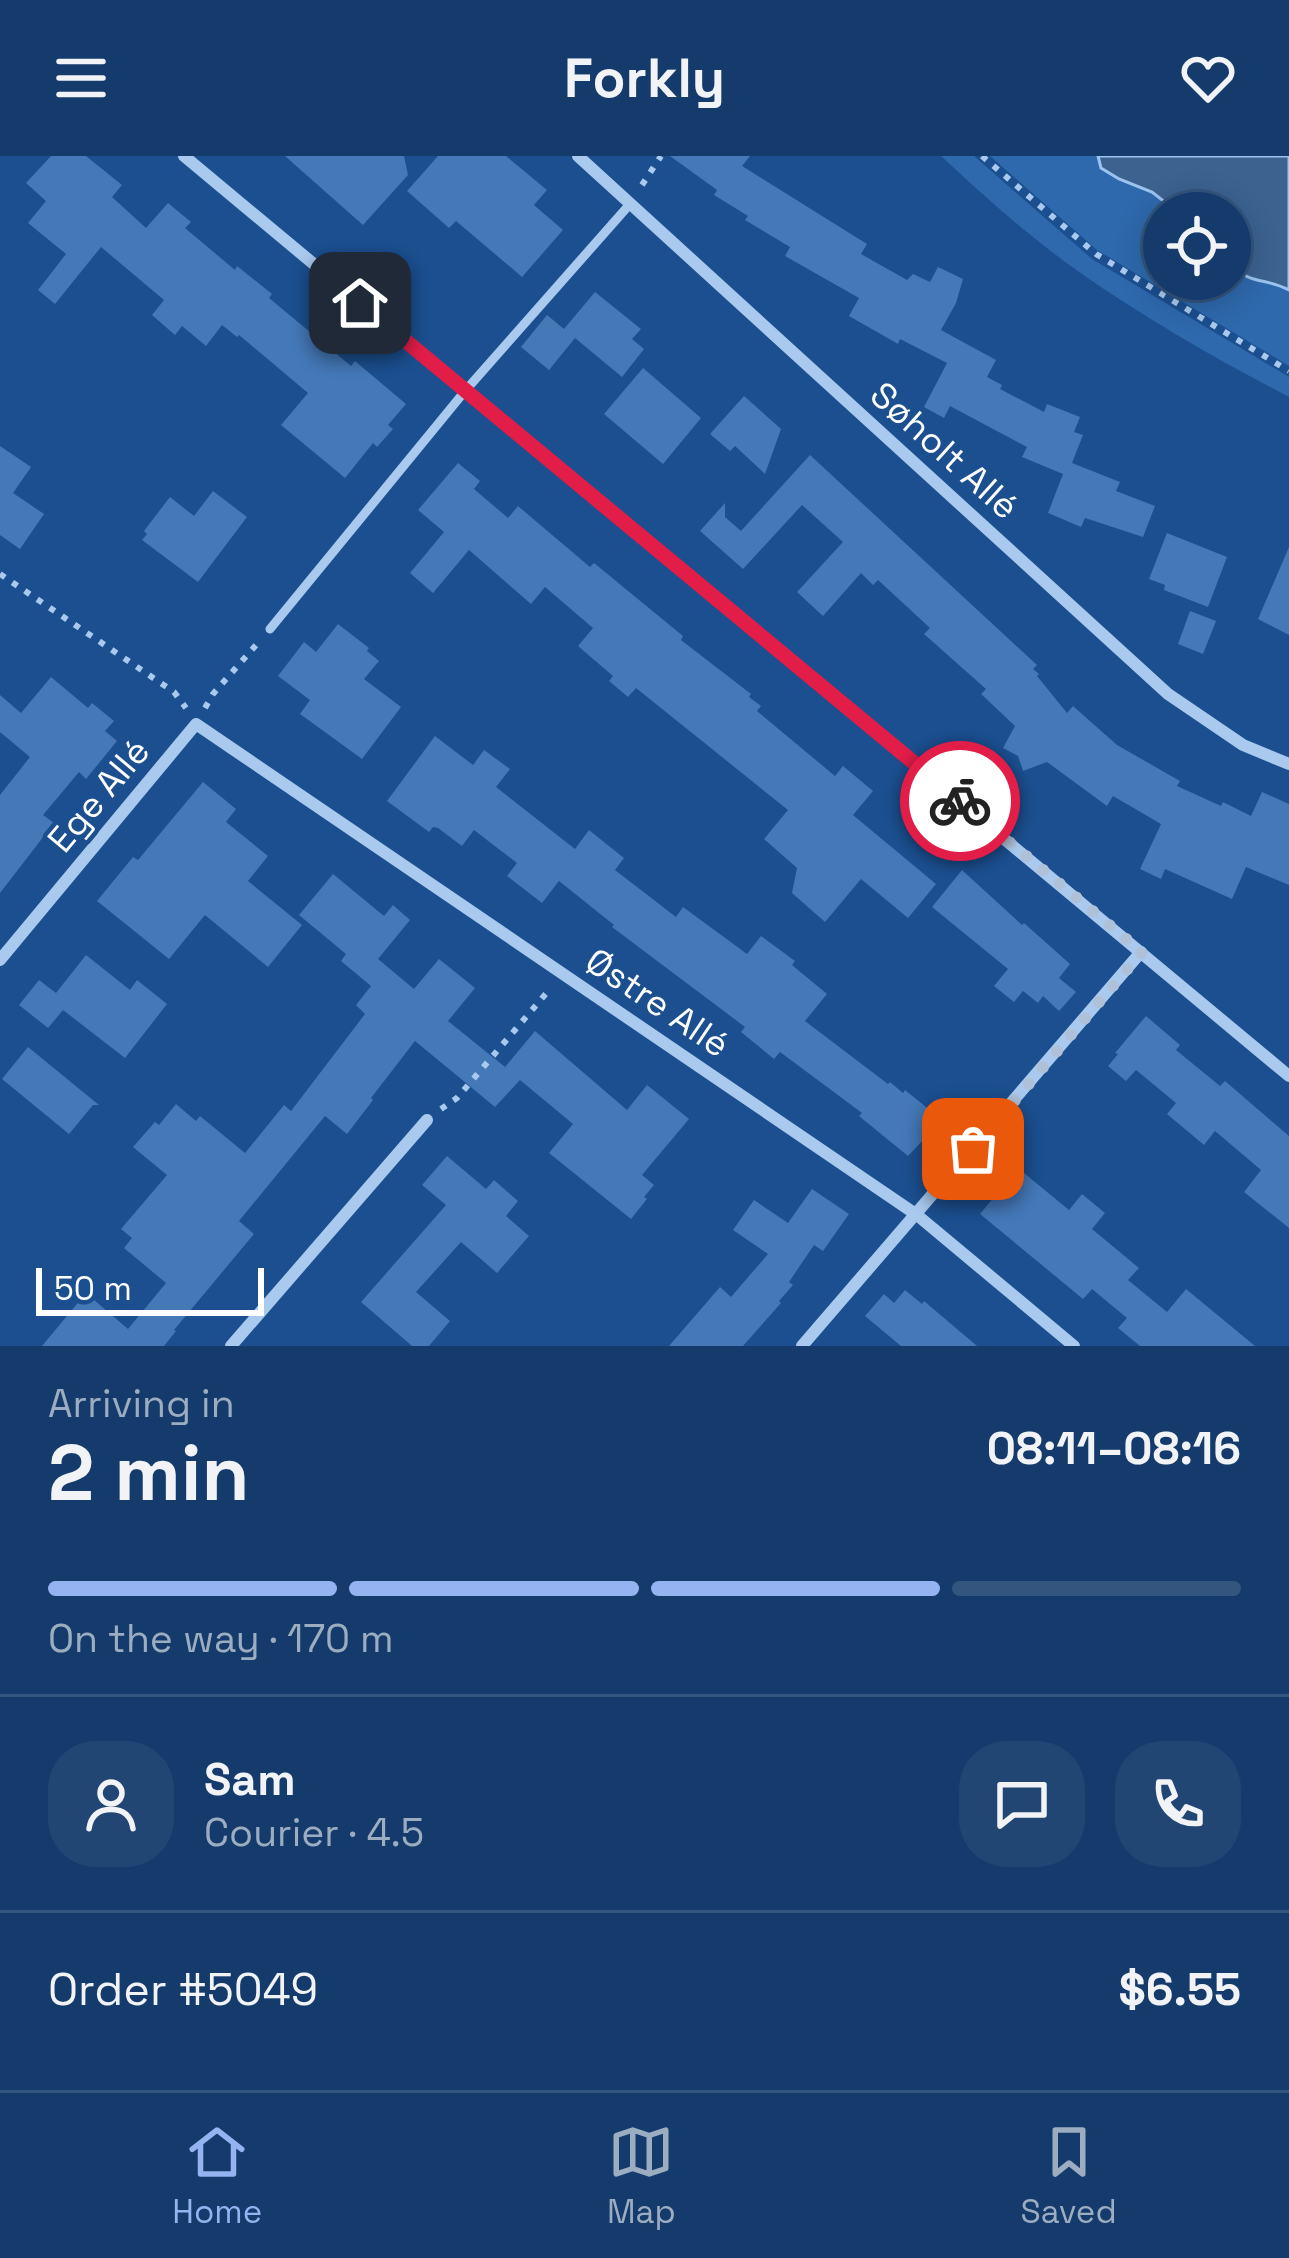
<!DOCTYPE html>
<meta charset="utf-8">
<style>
:root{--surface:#143b6b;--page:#214673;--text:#f1f3f6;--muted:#9dadc1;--line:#33557e;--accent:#95b2f1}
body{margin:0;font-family:"Space Grotesk",sans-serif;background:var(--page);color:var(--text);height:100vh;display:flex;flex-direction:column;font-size:45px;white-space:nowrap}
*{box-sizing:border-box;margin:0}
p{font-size:39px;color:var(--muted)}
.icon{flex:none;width:66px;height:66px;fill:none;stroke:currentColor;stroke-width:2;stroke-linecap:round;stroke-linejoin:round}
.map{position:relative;height:1190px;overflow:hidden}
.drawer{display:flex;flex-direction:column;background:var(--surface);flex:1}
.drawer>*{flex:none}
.buttons{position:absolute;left:1143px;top:36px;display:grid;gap:24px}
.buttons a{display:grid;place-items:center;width:108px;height:108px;border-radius:50%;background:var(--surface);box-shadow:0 6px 30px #0003,0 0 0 3px var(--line);font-size:60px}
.scale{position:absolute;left:36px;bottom:30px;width:228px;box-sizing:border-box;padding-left:12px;border:6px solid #fff;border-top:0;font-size:33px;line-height:42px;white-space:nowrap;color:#fff;-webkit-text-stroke:9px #1b4f8f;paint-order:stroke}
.pin{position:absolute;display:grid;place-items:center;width:102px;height:102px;color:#fff;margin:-51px;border-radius:24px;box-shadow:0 6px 18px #0006}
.courier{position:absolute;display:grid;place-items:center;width:120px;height:120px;margin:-60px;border:9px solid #e11d48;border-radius:50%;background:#fff;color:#222;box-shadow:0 3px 15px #0007}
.summary em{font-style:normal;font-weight:700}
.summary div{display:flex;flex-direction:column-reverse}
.summary{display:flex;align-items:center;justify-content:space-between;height:204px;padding:0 48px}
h1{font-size:78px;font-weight:700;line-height:90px}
.bar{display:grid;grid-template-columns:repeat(4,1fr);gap:18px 12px;align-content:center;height:144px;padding:0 48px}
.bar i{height:15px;border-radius:9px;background:var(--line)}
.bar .active{background:var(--accent)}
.bar p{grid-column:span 4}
.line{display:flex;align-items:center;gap:30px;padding:0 48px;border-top:3px solid var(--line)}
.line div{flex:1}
.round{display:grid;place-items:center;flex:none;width:126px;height:126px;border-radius:48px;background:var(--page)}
header{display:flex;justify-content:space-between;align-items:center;height:156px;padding:0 48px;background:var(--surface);font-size:54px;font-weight:700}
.tabs{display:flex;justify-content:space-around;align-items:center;height:168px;border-top:3px solid var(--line);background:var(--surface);font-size:33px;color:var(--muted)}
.tabs a{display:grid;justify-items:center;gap:6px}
.tabs .active{color:var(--accent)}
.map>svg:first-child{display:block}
.green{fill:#2e69ad}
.water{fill:#3c6290;stroke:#9cc4f0;stroke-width:3}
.building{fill:#4478b7}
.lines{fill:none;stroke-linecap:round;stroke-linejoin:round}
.path{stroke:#a9c9ee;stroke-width:6;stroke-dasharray:6 9;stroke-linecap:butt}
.lane{stroke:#a9c9ee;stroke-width:9}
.street{stroke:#a9c9ee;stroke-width:12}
.done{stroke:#afc1d8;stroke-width:12;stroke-dasharray:0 21.6}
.route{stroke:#e11d48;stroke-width:15}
.labels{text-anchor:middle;stroke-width:9;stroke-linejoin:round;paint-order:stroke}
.street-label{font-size:36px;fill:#fff;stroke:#1b4f8f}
</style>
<header><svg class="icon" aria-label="menu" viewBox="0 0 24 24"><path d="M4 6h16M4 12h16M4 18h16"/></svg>Forkly<svg class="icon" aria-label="heart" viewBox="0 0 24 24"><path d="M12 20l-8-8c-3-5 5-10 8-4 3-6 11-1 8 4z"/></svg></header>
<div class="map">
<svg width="1289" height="1190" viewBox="0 0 1289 1190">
<rect width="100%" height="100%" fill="#1b4f8f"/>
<g class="green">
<path d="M 941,0 L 974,0 L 1092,103 L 1289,221 L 1289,241 C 1218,204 1148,164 1082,118 C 1032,83 986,42 941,0 Z"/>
<path d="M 990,0 L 1098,0 L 1101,12 C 1113,20 1124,23 1137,29 C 1154,36 1165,46 1179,57 L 1164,57 L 1164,123 L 1230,123 L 1230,108 C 1248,124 1269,123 1289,134 L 1289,210 L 1097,94 Z"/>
</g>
<path class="water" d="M 1098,0 L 1289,0 L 1289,134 C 1265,121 1252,130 1230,108 L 1230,57 L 1179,57 L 1152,36 L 1119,23 L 1101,12 Z"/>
<g class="building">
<polygon points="51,0 86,0 122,29 112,41 146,72 168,47 191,66 185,72 235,114 237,110 272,138 269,142 351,210 355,205 406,248 388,269 393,273 377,291 373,287 345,322 281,269 308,237 239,179 237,181 222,169 206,190 182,170 175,179 152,159 164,144 101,91 55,148 38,134 66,98 28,67 46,45 26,27"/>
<polygon points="285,0 404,0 408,19 363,69"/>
<polygon points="438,0 506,0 547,34 534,49 563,74 522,121 456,65 449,72 407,35"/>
<polygon points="670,0 750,0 742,10 867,88 861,98 907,124 913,118 930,126 938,111 963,123 956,147 941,174 996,204 987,221 1002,229 1000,233 1044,256 1047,248 1080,261 1074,276 1083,279 1072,307 1120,326 1116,335 1155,350 1143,381 1085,362 1081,371 1048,357 1063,318 1022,301 1027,291 950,250 944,262 924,251 947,207 900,183 898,188 849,160 859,142 785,100 790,91 745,64 748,60 714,39 717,34"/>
<polygon points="595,136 641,173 632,183 644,193 622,221 575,182 549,214 521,191 547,159 564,173"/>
<polygon points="643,212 701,262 663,308 604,258"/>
<polygon points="744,240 781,273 765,318 735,290 730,295 710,278"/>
<polygon points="0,290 31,311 13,337 44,358 20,393 0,379"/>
<polygon points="810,299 1037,509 1033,513 1039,518 1037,520 1067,557 1073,550 1117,589 1180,625 1177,630 1221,650 1223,646 1251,660 1262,636 1289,648 1289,729 1246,711 1232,743 1165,713 1161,723 1140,713 1161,668 1113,640 1107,650 1047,606 1023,615 1018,600 1003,592 1015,570 981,538 986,533 924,478 930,472 878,424 873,429 861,417 823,460 797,436 843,386 802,349 743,413 700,375 725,347 725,361 741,375"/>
<polygon points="458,307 480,325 474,333 508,362 518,350 590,411 594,407 683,480 681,484 751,538 749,541 761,550 757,555 835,620 843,610 873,635 853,659 936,728 908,762 861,723 825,766 792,737 797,712 764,683 788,654 636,532 628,541 609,525 613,520 578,490 593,472 545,431 531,448 469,394 433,437 410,417 444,376 418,354"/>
<polygon points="213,335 247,361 198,426 142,384 147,378 144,375 170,341 194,360"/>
<polygon points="1167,377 1227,401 1208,451 1164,434 1165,429 1149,423"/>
<polygon points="1289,391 1289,479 1258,463"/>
<polygon points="1190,455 1216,465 1203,498 1178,488"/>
<polygon points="338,468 369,492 367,495 379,505 364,523 401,551 362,603 300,558 310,544 278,520 304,486 316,496"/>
<polygon points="51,521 88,552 92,547 114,565 105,575 117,585 86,623 79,616 43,659 54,667 0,737 0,639 30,601 0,576 0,539 21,557"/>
<polygon points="435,580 473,609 484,594 510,613 496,631 575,693 589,674 624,702 615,714 676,761 683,751 747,798 761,780 795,805 792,809 827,838 805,865 888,928 890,926 903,937 905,934 942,964 908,1000 859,960 862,957 780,896 774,903 741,876 745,871 612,771 614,769 559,725 542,747 507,720 517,707 474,674 462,690 438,672 433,671 429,676 387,645"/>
<polygon points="203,626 236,653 226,666 268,700 248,725 302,769 268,811 205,759 169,803 97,745 133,701 138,704"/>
<polygon points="962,714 1022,769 1024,767 1070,808 1059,822 1076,836 1059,855 1043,840 1038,847 1023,835 1014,846 994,830 1008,813 932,751"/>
<polygon points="333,718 384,760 393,749 410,764 378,803 414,833 439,803 475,832 448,865 505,911 535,875 627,954 647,929 689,963 642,1019 654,1029 644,1041 647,1043 631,1063 549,997 573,968 520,924 495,951 415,885 371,942 373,944 347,978 325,960 239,1065 254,1078 174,1174 176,1175 164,1190 42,1190 86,1137 128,1173 166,1127 124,1092 132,1082 121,1073 167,1019 133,991 155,966 159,969 176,948 196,965 200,960 245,997 284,949 291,955 365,858 356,849 371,830 341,805 346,798 299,759"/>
<polygon points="86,799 130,834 137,824 167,848 125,902 63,854 48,872 19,849 39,824 56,837"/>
<polygon points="1146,860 1180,889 1176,894 1220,930 1225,925 1289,980 1289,1072 1244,1036 1261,1014 1215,975 1204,989 1167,958 1176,947 1136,914 1126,925 1108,910 1118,898 1115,897"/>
<polygon points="28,891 99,949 93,949 69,978 2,923"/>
<polygon points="447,1000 486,1033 494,1024 518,1045 506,1060 529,1080 497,1117 461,1086 416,1136 450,1165 429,1190 412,1190 361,1146 446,1049 422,1029"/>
<polygon points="1018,1012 1069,1054 1082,1038 1105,1057 1092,1073 1139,1112 1128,1124 1167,1156 1186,1133 1255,1190 1140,1190 1118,1172 1127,1162 1092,1133 1083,1143 980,1058"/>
<polygon points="812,1033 849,1058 823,1095 814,1089 789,1126 793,1129 779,1145 781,1147 743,1190 669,1190 720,1131 731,1141 768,1098 733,1074 754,1044 788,1067"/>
<polygon points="905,1134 922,1148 924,1145 977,1190 901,1190 865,1160 884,1138 894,1147"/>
</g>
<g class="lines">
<g class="path">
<polyline points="982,0 1096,98 1289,215"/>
<polyline points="642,29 661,0"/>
<polyline points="0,418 174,536 186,552"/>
<polyline points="205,552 213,538 257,488"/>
<polyline points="441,953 457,942 549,834"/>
</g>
<polyline class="lane" points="270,473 465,235 630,48"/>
<g class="street">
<polyline points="184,0 1289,920"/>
<polyline points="578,0 1168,538 1243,589 1289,608"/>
<polyline points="0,804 196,568 917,1059 1074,1190"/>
<polyline points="231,1190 427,964"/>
<polyline points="802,1190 1141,796"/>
</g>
</g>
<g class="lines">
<polyline class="done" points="960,645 1142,796 973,993"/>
<polyline class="route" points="360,147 960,645"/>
</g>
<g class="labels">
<g class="street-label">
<text transform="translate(945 294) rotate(42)" y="13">Søholt Allé</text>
<text transform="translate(98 639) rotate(-50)" y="13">Ege Allé</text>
<text transform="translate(658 846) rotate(34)" y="13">Østre Allé</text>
</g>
</g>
</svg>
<div class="buttons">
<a><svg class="icon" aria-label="locate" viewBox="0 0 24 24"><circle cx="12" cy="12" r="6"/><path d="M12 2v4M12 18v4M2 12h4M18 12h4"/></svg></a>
</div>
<div class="scale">50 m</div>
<div class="pin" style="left:973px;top:993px;background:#ea580c"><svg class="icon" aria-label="bag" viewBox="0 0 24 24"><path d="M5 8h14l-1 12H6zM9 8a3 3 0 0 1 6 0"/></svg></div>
<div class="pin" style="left:360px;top:147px;background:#1f2937"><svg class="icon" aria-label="home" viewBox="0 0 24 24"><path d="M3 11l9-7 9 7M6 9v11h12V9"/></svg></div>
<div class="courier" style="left:960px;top:645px"><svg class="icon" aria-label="bike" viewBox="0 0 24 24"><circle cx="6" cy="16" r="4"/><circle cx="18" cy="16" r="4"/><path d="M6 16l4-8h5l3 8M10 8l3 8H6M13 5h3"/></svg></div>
</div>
<section class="drawer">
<div class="summary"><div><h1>2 min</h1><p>Arriving in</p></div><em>08:11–08:16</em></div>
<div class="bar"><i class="active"></i><i class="active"></i><i class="active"></i><i></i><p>On the way · 170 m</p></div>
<div class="line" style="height:216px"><a class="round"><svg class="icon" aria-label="person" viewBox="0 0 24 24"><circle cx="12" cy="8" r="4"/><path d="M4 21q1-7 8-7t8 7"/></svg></a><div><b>Sam</b><p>Courier · 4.5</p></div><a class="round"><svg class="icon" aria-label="chat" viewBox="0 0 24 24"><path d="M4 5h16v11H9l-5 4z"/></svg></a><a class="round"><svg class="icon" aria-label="phone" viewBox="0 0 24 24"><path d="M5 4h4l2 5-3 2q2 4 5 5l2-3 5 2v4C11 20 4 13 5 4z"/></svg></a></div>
<div class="line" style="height:156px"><div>Order #5049</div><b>$6.55</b></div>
</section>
<nav class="tabs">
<a class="active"><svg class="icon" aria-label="home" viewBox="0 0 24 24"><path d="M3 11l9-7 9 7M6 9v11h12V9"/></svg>Home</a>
<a><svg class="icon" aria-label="map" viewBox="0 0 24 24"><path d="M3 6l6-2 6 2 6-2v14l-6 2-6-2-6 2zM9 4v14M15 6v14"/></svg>Map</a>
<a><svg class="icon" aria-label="saved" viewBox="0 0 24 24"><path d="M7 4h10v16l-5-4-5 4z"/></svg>Saved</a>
</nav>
